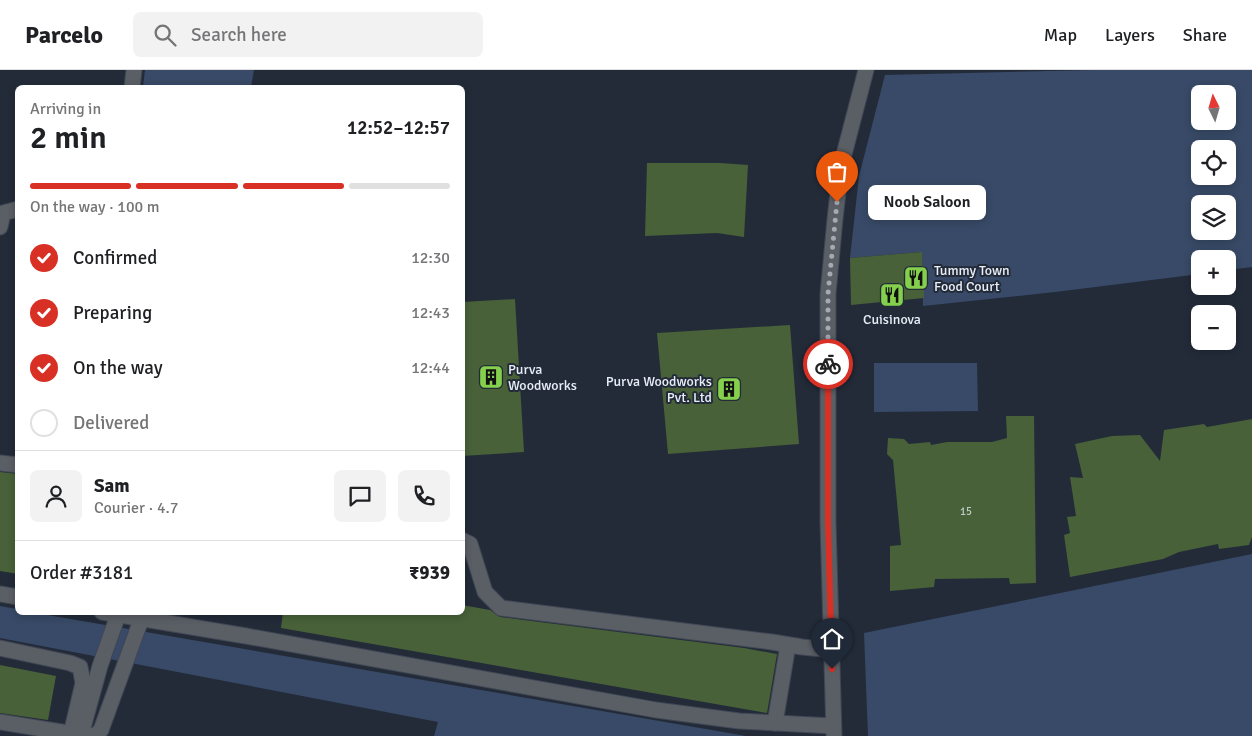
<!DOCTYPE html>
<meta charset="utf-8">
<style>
:root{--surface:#fff;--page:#f2f2f2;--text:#202124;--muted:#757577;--line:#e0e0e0;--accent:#d93025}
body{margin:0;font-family:Signika,sans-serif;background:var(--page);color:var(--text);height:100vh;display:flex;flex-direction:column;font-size:19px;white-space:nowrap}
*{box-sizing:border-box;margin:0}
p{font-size:16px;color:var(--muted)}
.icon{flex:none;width:28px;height:28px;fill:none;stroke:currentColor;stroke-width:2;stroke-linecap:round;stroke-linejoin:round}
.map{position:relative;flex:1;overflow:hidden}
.sheet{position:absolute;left:15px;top:15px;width:450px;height:530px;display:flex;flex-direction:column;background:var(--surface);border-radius:8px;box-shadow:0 2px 8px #0003}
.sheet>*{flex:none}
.needle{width:32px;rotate:355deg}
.fabs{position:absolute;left:1191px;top:15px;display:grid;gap:10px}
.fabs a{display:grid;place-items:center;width:45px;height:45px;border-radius:8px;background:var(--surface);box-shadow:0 2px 8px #0003;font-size:25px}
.pin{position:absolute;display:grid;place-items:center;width:42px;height:42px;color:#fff;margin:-51px -21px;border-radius:50% 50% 50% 0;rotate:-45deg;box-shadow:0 0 5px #0007}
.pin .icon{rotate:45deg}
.courier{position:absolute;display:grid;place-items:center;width:50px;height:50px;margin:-25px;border:4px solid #d93025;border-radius:50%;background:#fff;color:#222;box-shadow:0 1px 6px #0007}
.bubble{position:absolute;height:35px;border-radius:8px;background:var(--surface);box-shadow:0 2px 8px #0003;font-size:16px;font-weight:600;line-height:35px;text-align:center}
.head em{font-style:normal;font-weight:600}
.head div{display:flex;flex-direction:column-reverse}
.head{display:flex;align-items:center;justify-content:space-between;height:85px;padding:0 15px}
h1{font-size:32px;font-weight:600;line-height:38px}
.bar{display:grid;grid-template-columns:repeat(4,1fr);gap:8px 5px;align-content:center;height:60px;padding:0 15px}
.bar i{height:6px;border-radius:4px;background:var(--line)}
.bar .on{background:var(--accent)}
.bar p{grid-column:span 4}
.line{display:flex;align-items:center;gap:12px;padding:0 15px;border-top:1px solid var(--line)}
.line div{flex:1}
.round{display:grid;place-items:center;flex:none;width:52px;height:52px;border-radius:8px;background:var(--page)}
ol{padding:0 15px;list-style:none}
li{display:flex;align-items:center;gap:15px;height:55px}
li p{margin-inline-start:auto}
li .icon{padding:5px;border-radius:50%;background:var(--accent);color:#fff;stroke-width:4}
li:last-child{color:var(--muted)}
li i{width:28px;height:28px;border:2px solid var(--line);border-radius:50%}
header{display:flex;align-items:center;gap:30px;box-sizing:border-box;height:70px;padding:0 25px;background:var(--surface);border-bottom:1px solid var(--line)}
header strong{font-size:24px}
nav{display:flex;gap:28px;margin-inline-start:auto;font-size:18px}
.search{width:350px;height:45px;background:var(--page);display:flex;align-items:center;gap:12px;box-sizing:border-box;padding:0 18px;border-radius:8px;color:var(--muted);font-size:19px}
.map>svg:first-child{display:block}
.green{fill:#384a67;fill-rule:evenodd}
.building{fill:#486139}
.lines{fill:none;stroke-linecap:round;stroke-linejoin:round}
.minor-casing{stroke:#3f4654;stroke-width:17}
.minor{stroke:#5a5e65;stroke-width:15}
.done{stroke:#a3aab4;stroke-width:5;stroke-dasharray:0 9}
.route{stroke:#d93025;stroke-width:6}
.labels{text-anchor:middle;stroke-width:4;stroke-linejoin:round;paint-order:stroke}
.number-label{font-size:11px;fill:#c0cbc8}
.poi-label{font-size:14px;fill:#e8eef7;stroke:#232b39;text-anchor:start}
</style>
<header>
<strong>Parcelo</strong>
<div class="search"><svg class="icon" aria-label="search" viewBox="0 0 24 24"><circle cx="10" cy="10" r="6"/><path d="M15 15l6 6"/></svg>Search here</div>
<nav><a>Map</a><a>Layers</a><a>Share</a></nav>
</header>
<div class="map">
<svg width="1252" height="666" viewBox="0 0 1252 666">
<rect width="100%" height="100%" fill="#232b39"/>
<g class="green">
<polygon points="145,0 254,0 251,17 143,17"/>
<path d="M 1092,0 L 1252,0 L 1252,197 L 1228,200 L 1228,189 L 1200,189 L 1200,204 L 1055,222 L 923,236 L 922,182 L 850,188 L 859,106 L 885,5 ZM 1200,24 L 1228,24 L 1228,51 L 1200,51 ZM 1200,79 L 1228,79 L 1228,106 L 1200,106 ZM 1200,134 L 1228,134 L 1228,161 L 1200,161 Z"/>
<polygon points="874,293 977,293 978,341 874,342"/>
<polygon points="1252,484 1252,666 868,666 864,563"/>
<polygon points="0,536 17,539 18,542 36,543 746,666 434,666 438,652 0,568"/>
</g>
<g class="building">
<polygon points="647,93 720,93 748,95 744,167 717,163 645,166"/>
<polygon points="922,182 924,228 851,235 850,188"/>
<polygon points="515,229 524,382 462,386 462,232"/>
<polygon points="790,255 799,374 668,384 657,263"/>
<polygon points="1006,346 1034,346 1036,513 1010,514 1009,508 935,509 934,517 890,521 890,476 901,475 893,390 887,384 888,368 904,369 909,374 930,372 931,375 947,372 992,372 1007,368"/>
<polygon points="1252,349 1252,467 1249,475 1219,479 1218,474 1179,482 1163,489 1070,507 1064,465 1070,463 1067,447 1076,446 1070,407 1083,408 1075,374 1112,366 1140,365 1160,391 1164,360 1204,354 1207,357"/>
<polygon points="0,402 18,404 18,504 0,501"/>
<polygon points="462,535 490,540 500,547 744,578 777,584 767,643 281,558 283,542 462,542"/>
<polygon points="0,595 56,606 48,650 0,643"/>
</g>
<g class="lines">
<defs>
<g id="minor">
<polyline points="132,18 134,0"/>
<polyline points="0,157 3,143 18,139"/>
<polyline points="0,393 18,395"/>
<polyline points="462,470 470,474 485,522 501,538 772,572 802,577 832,580"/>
<polyline points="0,524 18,527"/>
<polyline points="102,542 246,566 656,640 739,651 833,656"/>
<polyline points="0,578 70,593 80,597 83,613 71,664"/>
<polyline points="0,652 80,665"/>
<polyline points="775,653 788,575"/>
<polyline points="81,665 100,596 118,545"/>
<polyline points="834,665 828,452 828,224 835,149 841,96 866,0"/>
<polyline points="91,666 97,664 101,660 141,550"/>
</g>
</defs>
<use href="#minor" class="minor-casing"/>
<use href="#minor" class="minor"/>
</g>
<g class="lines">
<polyline class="done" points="828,294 828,224 837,132"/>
<polyline class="route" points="828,294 828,452 832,599"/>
</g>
<defs>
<symbol id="restaurant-square" viewBox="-11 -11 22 22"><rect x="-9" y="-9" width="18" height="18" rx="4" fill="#84d04d" stroke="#232b39"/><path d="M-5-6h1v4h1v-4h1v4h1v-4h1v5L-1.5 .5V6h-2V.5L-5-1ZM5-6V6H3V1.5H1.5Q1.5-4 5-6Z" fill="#111"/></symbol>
<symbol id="building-square" viewBox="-11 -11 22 22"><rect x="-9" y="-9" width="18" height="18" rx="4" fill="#84d04d" stroke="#232b39"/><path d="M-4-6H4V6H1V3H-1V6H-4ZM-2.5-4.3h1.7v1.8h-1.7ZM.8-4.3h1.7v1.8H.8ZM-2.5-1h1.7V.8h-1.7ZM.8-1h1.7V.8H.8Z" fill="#111"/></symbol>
</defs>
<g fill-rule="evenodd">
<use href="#restaurant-square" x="902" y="194" width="28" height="28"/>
<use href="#restaurant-square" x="878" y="211" width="28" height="28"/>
<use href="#building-square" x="477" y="293" width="28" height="28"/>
<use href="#building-square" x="715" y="305" width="28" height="28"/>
</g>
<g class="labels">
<g class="number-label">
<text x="966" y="445">15</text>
</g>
<g class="poi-label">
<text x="934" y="205">Tummy Town<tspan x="934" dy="16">Food Court</tspan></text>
<text x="892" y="254" text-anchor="middle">Cuisinova</text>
<text x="508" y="304">Purva<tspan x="508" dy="16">Woodworks</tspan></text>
<text x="712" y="316" text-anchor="end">Purva Woodworks<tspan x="712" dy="16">Pvt. Ltd</tspan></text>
</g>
</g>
</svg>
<div class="fabs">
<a><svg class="needle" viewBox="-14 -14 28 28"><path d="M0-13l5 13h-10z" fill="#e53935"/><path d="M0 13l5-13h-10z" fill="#757577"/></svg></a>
<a><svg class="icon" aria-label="locate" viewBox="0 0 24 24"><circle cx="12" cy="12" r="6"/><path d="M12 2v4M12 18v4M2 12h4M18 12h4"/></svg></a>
<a><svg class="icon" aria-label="layers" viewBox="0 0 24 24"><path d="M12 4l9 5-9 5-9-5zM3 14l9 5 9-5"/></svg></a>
<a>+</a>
<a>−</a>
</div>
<div class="pin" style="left:837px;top:132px;background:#ea580c"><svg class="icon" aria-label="bag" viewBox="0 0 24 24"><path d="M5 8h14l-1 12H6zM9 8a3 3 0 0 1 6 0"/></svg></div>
<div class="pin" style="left:832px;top:599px;background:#1f2937"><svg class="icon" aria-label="home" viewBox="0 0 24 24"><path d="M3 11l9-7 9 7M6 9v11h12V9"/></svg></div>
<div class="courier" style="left:828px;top:294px"><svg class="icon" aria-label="bike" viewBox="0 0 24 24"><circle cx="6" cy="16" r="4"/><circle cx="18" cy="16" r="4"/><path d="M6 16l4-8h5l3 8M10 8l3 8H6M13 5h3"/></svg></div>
<div class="bubble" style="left:868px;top:115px;width:118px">Noob Saloon</div>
<section class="sheet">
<div class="head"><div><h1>2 min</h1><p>Arriving in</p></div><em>12:52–12:57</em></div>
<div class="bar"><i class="on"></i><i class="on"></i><i class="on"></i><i></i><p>On the way · 100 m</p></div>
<ol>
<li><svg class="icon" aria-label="check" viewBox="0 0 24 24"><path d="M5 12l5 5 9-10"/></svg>Confirmed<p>12:30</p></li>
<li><svg class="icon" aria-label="check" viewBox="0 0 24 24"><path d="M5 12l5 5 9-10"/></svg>Preparing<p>12:43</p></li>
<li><svg class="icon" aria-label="check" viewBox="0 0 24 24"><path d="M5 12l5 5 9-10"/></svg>On the way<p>12:44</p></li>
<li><i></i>Delivered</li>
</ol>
<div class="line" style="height:90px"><a class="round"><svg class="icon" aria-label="person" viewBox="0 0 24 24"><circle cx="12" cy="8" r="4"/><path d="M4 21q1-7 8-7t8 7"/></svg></a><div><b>Sam</b><p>Courier · 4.7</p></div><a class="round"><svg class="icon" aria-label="chat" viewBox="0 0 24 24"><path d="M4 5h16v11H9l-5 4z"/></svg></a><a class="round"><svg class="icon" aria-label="phone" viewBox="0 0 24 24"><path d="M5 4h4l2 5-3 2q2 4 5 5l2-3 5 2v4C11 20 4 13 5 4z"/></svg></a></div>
<div class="line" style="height:65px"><div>Order #3181</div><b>₹939</b></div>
</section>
</div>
